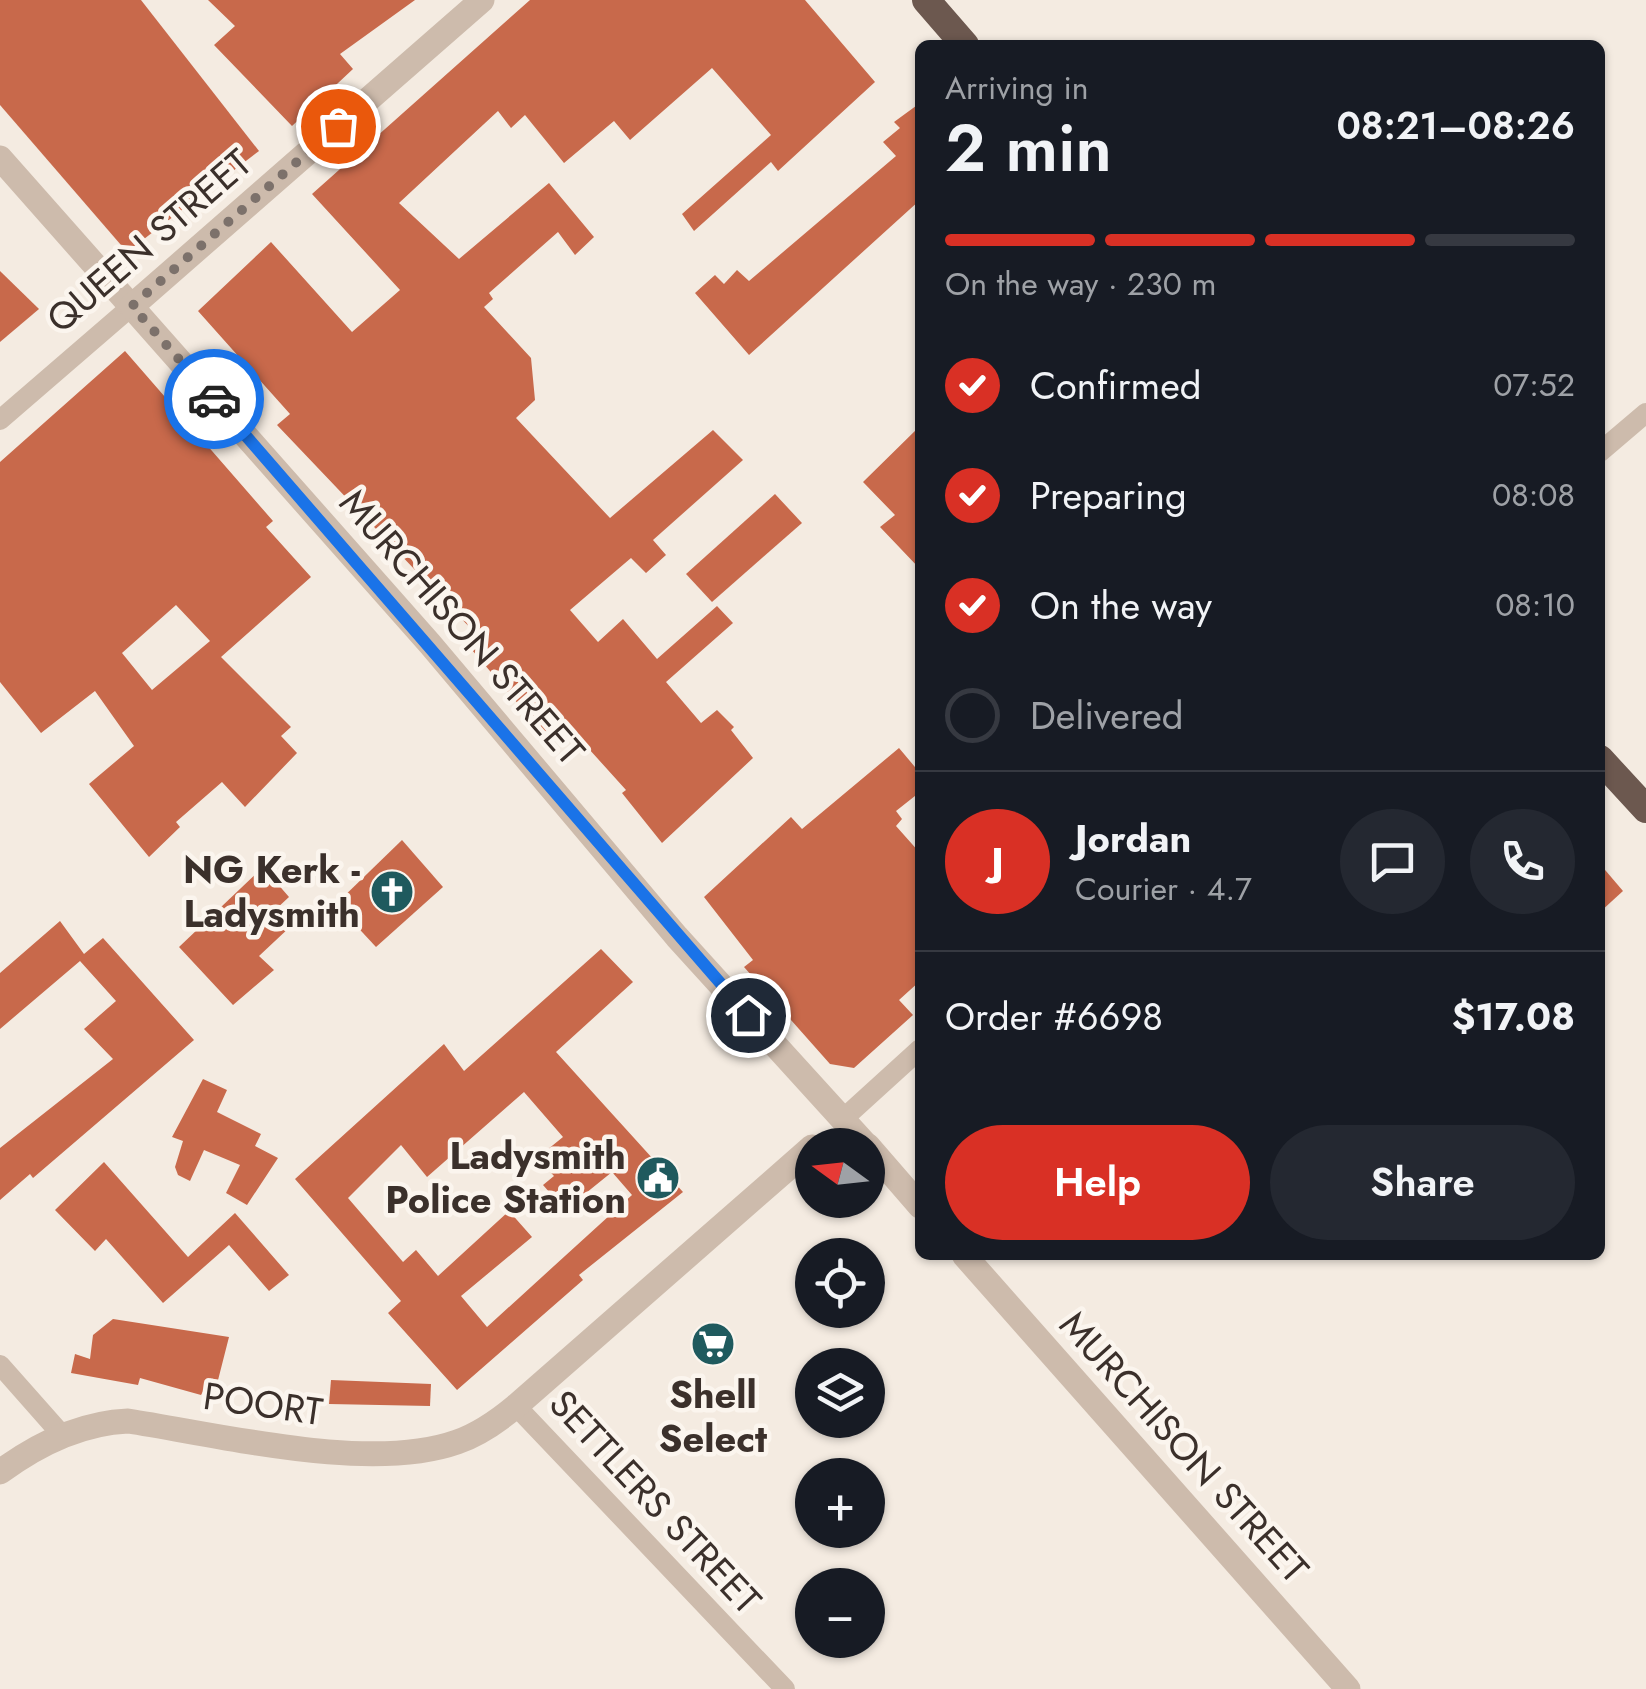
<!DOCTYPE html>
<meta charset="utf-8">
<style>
:root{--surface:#171b24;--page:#242831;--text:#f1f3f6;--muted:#9ea1a6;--line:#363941;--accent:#d93025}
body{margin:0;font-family:Jost,sans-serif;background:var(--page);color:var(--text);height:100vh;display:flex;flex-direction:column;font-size:38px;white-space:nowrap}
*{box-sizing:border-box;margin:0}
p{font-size:32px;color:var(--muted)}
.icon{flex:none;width:55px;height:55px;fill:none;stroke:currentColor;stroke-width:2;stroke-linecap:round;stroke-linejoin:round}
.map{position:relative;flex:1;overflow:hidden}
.drawer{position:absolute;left:915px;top:40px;width:690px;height:1220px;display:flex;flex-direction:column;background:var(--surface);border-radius:15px;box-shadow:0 2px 8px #0004}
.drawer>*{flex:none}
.needle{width:65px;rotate:285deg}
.tools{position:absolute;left:795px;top:1128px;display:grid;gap:20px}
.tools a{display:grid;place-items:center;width:90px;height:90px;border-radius:50%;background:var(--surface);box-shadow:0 2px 8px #0004;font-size:50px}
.pin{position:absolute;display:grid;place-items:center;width:85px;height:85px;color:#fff;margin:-42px;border:5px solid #fff;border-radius:50%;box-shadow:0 2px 10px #0007}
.courier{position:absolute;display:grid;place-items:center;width:100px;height:100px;margin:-50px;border:8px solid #1a73e8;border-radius:50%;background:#fff;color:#222;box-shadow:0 2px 12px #0007}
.summary em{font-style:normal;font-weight:600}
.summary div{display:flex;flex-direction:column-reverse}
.summary{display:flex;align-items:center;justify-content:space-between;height:170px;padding:0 30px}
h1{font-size:65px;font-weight:600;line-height:75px}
.bar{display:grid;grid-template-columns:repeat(4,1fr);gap:15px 10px;align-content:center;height:120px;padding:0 30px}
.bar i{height:12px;border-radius:8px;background:var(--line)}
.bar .selected{background:var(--accent)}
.bar p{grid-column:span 4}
.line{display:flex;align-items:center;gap:25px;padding:0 30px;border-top:2px solid var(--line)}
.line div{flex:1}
.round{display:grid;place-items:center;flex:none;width:105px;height:105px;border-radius:52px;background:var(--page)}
ol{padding:0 30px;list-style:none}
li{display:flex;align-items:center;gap:30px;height:110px}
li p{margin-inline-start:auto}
li .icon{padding:10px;border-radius:50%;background:var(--accent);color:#fff;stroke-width:4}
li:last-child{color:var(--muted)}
li i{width:55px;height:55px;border:5px solid var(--line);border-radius:50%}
.action{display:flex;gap:20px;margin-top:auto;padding:20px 30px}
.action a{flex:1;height:115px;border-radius:60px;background:var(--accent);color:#fff;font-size:40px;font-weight:600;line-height:115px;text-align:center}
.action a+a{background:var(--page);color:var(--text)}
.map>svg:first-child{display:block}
.building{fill:#c8694b;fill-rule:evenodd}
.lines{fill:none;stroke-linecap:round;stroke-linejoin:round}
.minor{stroke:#cdbbac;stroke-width:20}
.tertiary{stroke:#cdbbac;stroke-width:25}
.trunk{stroke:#6c584f;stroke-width:28}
.done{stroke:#7c716b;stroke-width:10;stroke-dasharray:0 18}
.route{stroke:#1a73e8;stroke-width:12}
.labels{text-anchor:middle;stroke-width:9;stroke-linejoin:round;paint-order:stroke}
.street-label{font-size:38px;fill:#3b302b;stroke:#fbf5ee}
.poi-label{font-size:38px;font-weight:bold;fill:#3b302b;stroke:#fbf5ee;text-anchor:end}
</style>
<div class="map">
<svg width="1646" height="1689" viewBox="0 0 1646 1689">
<rect width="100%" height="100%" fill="#f4ebe1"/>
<g class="building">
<polygon points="0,0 141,0 259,151 127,252 0,105"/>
<polygon points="208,0 415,0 340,54 353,69 292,126 214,45 235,26"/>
<polygon points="530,0 805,0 875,82 778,171 771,162 694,231 682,214 771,135 712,68 630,140 614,121 564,163 525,115 511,128 498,111 399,203 459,259 549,183 594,237 575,255 558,232 489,293 493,299 484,307 531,358 535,400 516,418 610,518 713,430 743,460 653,540 666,555 646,573 631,558 570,610 598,642 623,619 657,659 717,606 733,623 666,682 701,723 717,710 734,727 731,730 753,758 662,843 622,793 626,790 561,718 543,733 466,643 476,634 277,425 290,414 198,311 271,242 352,332 400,290 312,194"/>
<polygon points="920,103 920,200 749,355 695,293 715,275 724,284 737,270 749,281 896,156 883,142 900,128 894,122"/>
<polygon points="0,271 39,309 0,342"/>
<path d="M 125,351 L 273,521 L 266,527 L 311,577 L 221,657 L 291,727 L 281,736 L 297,753 L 245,807 L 222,782 L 176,822 L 180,827 L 149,857 L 89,784 L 134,746 L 95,691 L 41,733 L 0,682 L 0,462 ZM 176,605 L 210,641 L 152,690 L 122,653 Z"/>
<polygon points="920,426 920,569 880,527 895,515 863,482"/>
<polygon points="775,494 802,523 712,602 686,574"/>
<polygon points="899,748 920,773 920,792 896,811 902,819 896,826 920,853 920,981 899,1000 913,1015 854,1068 830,1064 744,967 753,960 704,897 791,817 802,829"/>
<polygon points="402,840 443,887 376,947 336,904"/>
<polygon points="1600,864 1623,891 1600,912"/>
<polygon points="263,867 289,897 275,910 291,926 259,956 274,970 233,1005 179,947"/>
<polygon points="60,921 84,954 103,938 194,1040 33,1178 30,1174 0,1200 0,1148 113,1059 84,1029 116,1001 80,961 0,1029 0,973"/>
<path d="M 601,949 L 633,982 L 556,1052 L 683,1192 L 579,1275 L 583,1280 L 457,1390 L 388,1313 L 401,1301 L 295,1179 L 444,1044 L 464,1071 ZM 524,1092 L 563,1137 L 537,1158 L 554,1176 L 543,1185 L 565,1210 L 612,1172 L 632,1195 L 487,1327 L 461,1296 L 532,1237 L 509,1211 L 438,1276 L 416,1250 L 403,1262 L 348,1198 L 401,1145 L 427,1177 Z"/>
<polygon points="203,1079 227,1090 217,1112 261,1134 255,1146 278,1158 247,1205 226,1193 240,1165 204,1150 190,1181 178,1175 175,1167 183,1141 172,1137"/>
<polygon points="104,1162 188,1257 235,1213 289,1275 269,1291 229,1245 163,1303 106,1239 95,1251 55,1210"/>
<polygon points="113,1319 229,1337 216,1388 206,1386 201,1395 140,1378 138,1385 71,1373 75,1354 90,1359 93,1335"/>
<polygon points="331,1380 431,1384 430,1406 329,1404"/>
</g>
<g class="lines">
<g class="minor">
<polyline points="0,420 132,306"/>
<polyline points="1600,452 1646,413"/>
<polyline points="843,1119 920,1049"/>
<polyline points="0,1365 62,1435"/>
<polyline points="516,1406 785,1689"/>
</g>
<g class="tertiary">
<polyline points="0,158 430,644 677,937 866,1145"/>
<polyline points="132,306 482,0"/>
<polyline points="868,1146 920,1206"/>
<polyline points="964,1255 1348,1689"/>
<path d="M 0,1472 C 38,1444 80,1423 128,1421 C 220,1435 370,1473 457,1442 C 480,1434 498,1421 516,1406 L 812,1147"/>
</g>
<g class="trunk">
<polyline points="926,0 965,45"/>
<polyline points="1600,759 1646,809"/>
</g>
</g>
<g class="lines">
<polyline class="done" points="214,399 132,306 338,126"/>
<polyline class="route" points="214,399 748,1015"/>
</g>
<defs>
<symbol id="church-disc" viewBox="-11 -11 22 22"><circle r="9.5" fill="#1f5a5e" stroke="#fbf5ee"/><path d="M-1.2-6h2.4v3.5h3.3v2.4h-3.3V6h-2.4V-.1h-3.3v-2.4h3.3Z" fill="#fff"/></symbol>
<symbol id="civic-disc" viewBox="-11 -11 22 22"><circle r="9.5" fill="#1f5a5e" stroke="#fbf5ee"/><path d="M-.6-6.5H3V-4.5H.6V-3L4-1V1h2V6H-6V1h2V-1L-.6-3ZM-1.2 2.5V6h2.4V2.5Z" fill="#fff"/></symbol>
<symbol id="supermarket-disc" viewBox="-11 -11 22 22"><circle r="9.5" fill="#1f5a5e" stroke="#fbf5ee"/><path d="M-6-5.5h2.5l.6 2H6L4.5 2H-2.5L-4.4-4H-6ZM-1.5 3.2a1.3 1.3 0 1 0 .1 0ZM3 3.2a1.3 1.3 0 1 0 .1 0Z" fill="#fff"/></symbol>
</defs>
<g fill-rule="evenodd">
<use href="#church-disc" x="367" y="867" width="50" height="50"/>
<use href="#civic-disc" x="633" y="1153" width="50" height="50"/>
<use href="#supermarket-disc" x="688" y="1319" width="50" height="50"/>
</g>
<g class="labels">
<g class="street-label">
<text transform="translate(149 241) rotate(-41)" y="13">QUEEN STREET</text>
<text transform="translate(462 627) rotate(49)" y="13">MURCHISON STREET</text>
<text transform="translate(263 1404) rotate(8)" y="13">POORT</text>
<text transform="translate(1184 1447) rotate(48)" y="13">MURCHISON STREET</text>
<text transform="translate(655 1502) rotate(47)" y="13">SETTLERS STREET</text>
</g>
<g class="poi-label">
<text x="360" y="883">NG Kerk -<tspan x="360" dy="44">Ladysmith</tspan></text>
<text x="626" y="1169">Ladysmith<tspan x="626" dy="44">Police Station</tspan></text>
<text x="713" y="1408" text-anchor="middle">Shell<tspan x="713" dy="44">Select</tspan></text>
</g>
</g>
</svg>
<div class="tools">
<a><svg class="needle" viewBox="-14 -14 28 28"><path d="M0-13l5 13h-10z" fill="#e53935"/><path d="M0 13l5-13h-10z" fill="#9ea1a6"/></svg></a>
<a><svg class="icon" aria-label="locate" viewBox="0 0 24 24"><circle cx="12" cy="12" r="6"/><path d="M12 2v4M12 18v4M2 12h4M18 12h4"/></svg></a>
<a><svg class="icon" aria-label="layers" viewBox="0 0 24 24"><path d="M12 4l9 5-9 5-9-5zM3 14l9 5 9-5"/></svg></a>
<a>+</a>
<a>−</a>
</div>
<div class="pin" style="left:338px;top:126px;background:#ea580c"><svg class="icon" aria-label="bag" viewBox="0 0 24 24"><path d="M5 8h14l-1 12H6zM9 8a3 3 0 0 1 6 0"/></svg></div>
<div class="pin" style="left:748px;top:1015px;background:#1f2937"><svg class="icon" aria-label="home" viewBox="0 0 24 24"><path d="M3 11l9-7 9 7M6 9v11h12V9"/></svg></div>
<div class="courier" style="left:214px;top:399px"><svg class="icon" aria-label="car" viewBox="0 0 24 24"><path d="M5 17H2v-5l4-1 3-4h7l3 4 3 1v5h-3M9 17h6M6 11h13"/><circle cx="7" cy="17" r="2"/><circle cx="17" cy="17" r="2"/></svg></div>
<section class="drawer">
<div class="summary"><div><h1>2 min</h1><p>Arriving in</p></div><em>08:21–08:26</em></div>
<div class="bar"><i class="selected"></i><i class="selected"></i><i class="selected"></i><i></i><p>On the way · 230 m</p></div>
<ol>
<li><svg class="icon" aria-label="check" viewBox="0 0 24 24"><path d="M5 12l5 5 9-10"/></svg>Confirmed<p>07:52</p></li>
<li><svg class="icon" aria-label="check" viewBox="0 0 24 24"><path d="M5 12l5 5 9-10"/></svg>Preparing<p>08:08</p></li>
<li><svg class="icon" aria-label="check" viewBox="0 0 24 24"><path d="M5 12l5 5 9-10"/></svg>On the way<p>08:10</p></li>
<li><i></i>Delivered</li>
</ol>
<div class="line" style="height:180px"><b class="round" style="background:var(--accent);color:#fff">J</b><div><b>Jordan</b><p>Courier · 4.7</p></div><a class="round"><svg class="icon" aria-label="chat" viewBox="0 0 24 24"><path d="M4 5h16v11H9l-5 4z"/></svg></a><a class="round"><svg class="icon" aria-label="phone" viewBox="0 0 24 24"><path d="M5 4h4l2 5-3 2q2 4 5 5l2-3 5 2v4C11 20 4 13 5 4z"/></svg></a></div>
<div class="line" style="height:130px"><div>Order #6698</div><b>$17.08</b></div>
<div class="action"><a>Help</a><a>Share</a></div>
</section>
</div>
